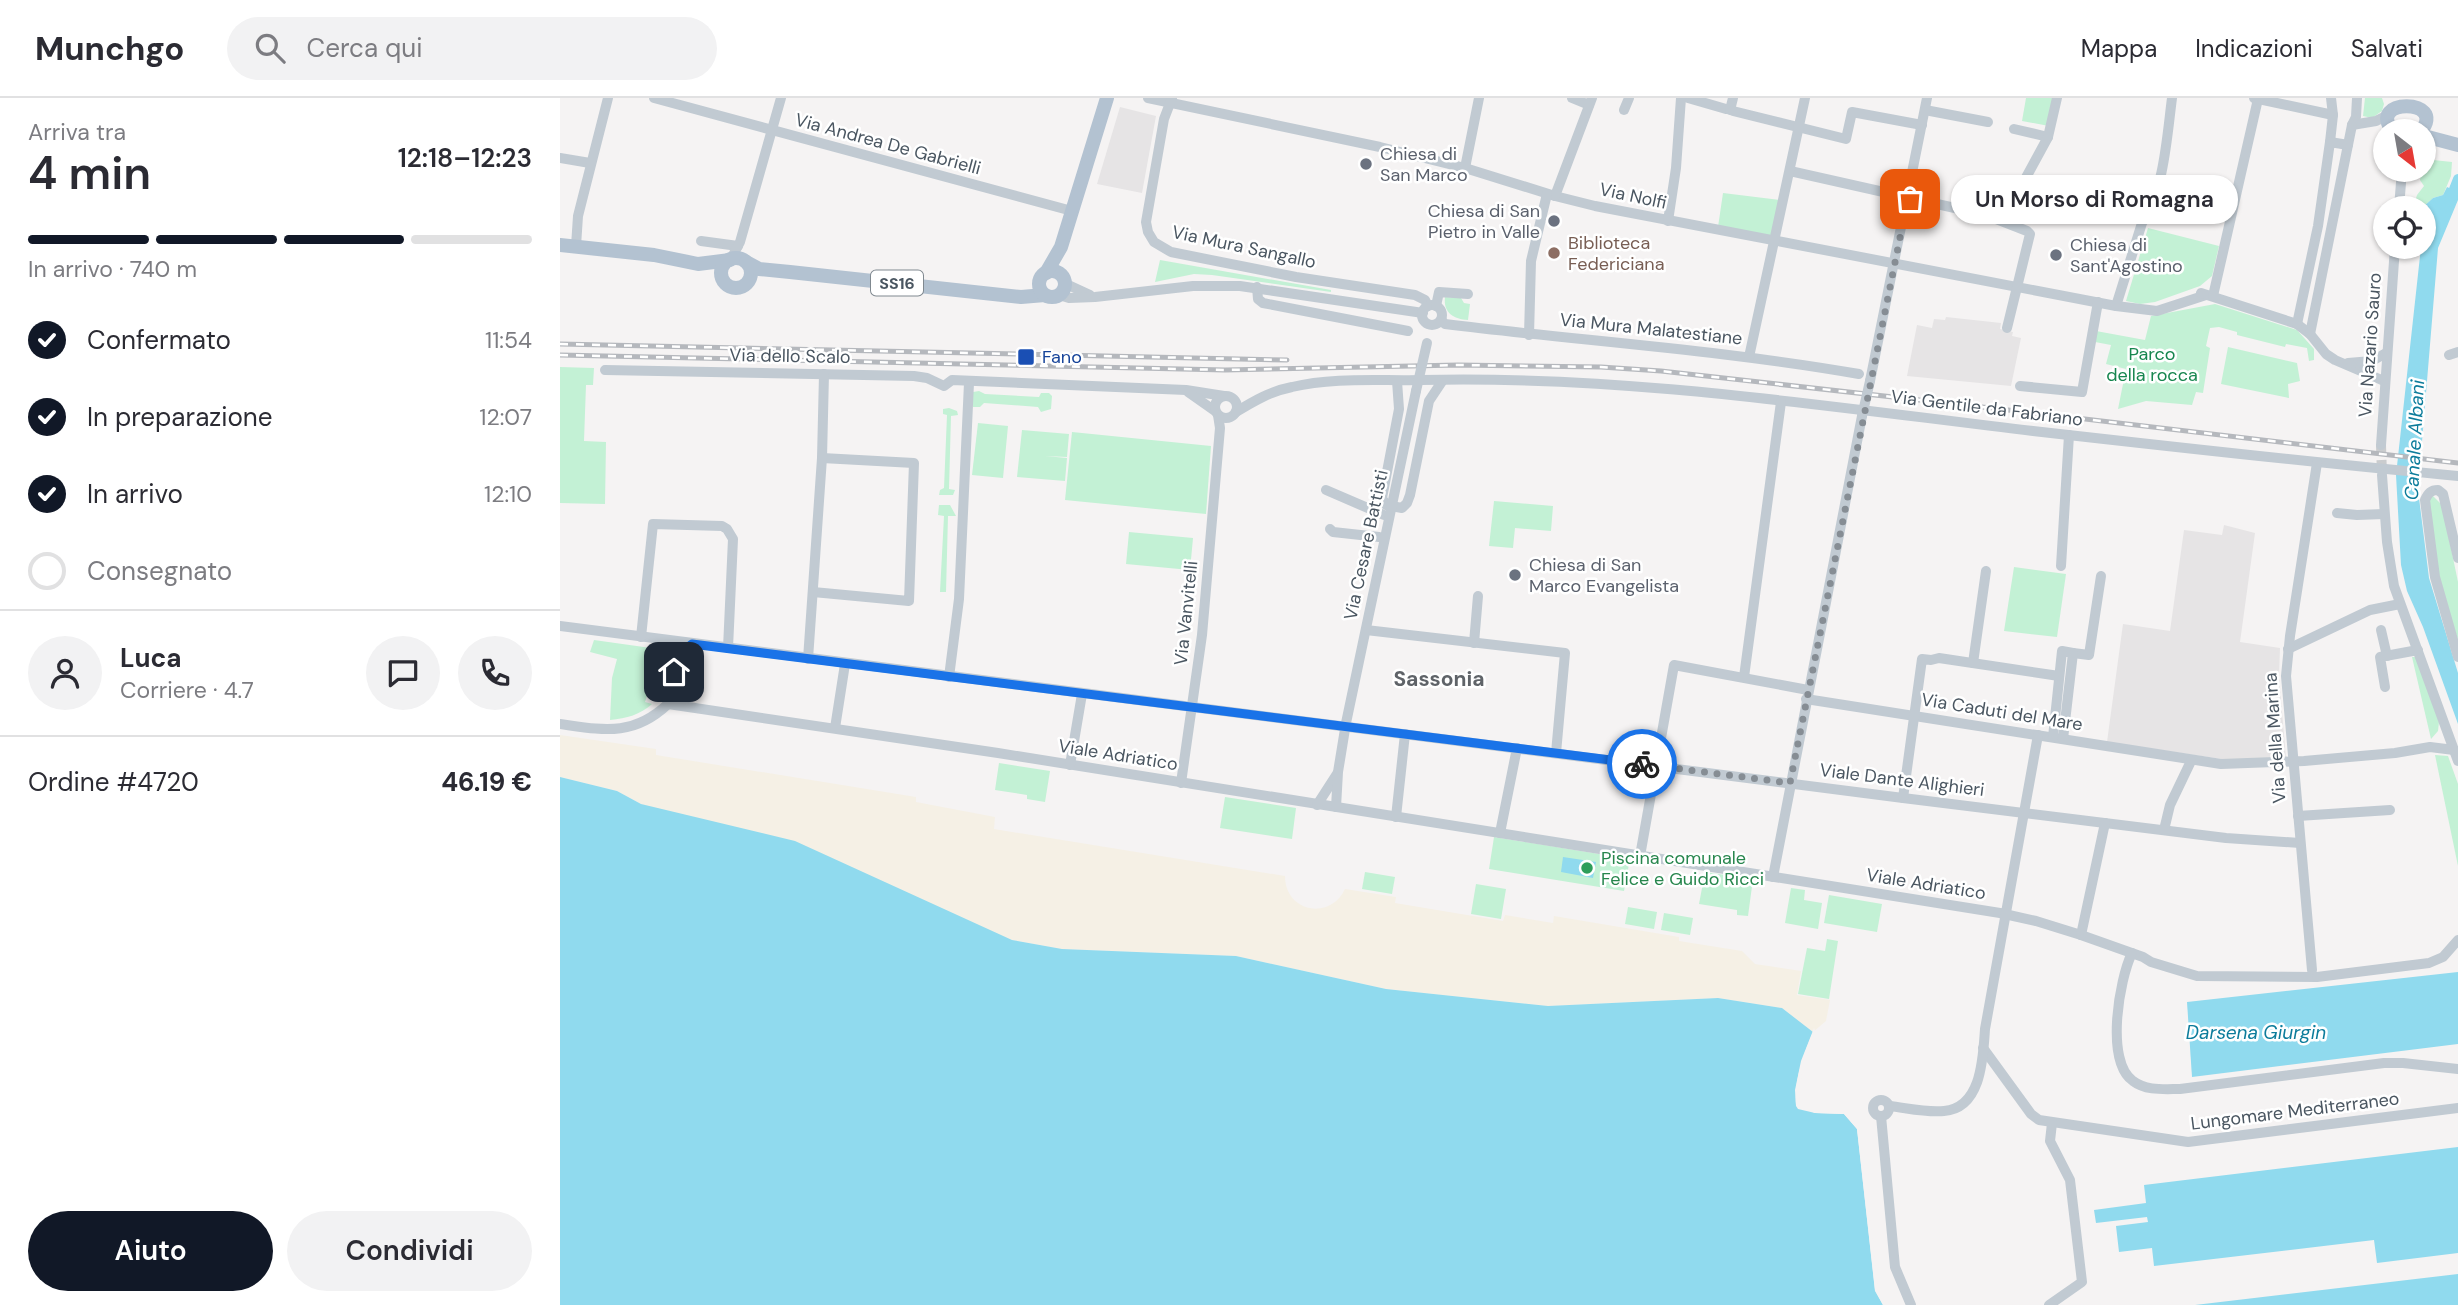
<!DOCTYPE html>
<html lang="it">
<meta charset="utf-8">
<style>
:root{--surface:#fff;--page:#f2f2f3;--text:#2b2b33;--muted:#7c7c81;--line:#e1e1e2;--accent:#111827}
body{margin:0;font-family:"DM Sans",sans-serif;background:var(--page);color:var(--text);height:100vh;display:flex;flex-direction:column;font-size:26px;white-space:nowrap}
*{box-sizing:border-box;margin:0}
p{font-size:23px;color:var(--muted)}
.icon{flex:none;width:38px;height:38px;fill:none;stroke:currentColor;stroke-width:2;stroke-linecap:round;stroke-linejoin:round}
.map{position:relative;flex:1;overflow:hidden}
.side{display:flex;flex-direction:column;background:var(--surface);width:560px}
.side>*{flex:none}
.needle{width:46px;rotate:149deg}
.tools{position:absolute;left:1813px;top:21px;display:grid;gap:14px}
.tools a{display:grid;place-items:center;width:63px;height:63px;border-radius:50%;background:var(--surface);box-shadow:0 2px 5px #0004;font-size:35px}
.pin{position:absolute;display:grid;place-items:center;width:60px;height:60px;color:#fff;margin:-30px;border-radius:14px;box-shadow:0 4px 10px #0006}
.courier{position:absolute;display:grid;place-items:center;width:70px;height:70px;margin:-35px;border:5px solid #1a73e8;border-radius:50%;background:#fff;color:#222;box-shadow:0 2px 9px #0007}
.bubble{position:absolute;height:49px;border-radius:24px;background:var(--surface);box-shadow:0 2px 5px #0004;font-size:23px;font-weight:600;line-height:49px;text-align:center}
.summary em{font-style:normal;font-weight:600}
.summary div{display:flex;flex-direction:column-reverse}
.summary{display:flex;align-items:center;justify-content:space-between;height:119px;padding:0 28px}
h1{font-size:46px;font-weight:600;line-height:52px}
.bar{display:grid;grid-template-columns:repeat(4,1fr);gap:10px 7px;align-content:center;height:84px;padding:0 28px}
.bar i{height:9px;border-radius:5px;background:var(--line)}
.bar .selected{background:var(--accent)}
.bar p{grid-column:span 4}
.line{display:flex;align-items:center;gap:18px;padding:0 28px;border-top:2px solid var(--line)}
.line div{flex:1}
.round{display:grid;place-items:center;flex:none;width:74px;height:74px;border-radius:37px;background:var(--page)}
ol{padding:0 28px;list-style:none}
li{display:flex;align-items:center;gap:21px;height:77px}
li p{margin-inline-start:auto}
li .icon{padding:7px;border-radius:50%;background:var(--accent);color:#fff;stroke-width:4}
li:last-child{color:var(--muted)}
li i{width:38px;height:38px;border:4px solid var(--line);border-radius:50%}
.cta{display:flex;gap:14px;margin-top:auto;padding:14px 28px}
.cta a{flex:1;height:80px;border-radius:42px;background:var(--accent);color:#fff;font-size:28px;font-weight:600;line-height:80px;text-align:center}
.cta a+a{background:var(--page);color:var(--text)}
header{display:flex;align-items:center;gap:42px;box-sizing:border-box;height:98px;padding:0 35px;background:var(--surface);border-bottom:2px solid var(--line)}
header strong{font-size:33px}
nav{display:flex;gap:38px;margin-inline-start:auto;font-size:24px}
.search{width:490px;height:63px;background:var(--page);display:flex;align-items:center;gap:18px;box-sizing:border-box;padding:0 24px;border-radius:38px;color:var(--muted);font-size:26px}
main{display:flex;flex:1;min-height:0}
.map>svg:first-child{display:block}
.education{fill:#e6e4e5}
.green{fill:#c3f1d5}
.sand{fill:#f5f0e5}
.water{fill:#90daee}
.pier{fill:#f5f3f3}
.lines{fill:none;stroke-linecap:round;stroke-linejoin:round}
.canal{stroke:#90daee;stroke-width:10}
.minor-tunnel{stroke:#caccce;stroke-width:10;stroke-dasharray:10 5;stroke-linecap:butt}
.minor{stroke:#c1cad2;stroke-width:10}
.major{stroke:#b3c2d1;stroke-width:14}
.rail-casing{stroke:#b5b8bd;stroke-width:5}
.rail{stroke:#fff;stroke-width:2.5;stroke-dasharray:8;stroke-linecap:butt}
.minor-bridge{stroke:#c1cad2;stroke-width:10}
.done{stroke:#868d94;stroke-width:7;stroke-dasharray:0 12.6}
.route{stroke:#1a73e8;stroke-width:9}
.worship-dot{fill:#6b7280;stroke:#fff;stroke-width:2.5}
.education-dot{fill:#8d6e63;stroke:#fff;stroke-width:2.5}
.transit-dot{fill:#1a4fb4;stroke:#fff;stroke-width:2.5}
.leisure-dot{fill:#2e9e5b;stroke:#fff;stroke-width:2.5}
.labels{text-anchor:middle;stroke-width:5;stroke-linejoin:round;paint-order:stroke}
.shield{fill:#fff;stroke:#808990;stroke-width:2}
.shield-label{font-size:16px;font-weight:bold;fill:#4a5661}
.street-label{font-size:18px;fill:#4a5661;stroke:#fff}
.worship-label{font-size:18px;fill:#5b616d;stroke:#fff;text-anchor:start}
.education-label{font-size:18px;fill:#785e54;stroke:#fff;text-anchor:start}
.park-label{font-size:18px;fill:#17864f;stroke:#fff}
.transit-label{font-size:18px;fill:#164399;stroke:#fff;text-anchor:start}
.leisure-label{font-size:18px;fill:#27864d;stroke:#fff;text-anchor:start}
.water-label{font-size:19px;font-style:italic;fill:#0c7c9b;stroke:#fff}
.quarter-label{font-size:21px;font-weight:bold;fill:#5f6368;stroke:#fff}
</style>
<header>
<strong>Munchgo</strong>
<div class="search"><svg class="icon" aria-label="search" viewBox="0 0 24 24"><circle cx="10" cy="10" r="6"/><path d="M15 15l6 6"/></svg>Cerca qui</div>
<nav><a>Mappa</a><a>Indicazioni</a><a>Salvati</a></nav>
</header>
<main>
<section class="side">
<div class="summary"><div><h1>4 min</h1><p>Arriva tra</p></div><em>12:18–12:23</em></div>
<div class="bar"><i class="selected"></i><i class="selected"></i><i class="selected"></i><i></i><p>In arrivo · 740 m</p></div>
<ol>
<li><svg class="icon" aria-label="check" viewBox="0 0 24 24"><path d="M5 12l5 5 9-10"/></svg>Confermato<p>11:54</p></li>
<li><svg class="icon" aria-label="check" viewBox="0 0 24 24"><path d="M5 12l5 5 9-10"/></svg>In preparazione<p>12:07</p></li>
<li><svg class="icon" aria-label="check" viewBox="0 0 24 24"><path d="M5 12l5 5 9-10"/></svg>In arrivo<p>12:10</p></li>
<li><i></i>Consegnato</li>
</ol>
<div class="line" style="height:126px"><a class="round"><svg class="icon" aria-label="person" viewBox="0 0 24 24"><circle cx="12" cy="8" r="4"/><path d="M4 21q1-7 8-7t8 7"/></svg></a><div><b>Luca</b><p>Corriere · 4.7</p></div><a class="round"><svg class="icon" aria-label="chat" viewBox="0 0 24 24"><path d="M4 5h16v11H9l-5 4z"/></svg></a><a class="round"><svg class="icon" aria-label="phone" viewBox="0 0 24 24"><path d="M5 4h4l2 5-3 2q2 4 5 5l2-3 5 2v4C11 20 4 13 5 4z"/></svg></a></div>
<div class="line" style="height:91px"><div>Ordine #4720</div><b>46.19 €</b></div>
<div class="cta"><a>Aiuto</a><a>Condividi</a></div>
</section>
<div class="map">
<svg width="1898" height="1207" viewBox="0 0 1898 1207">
<rect width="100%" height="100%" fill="#f5f3f3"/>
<g class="education">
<polygon points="560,9 596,18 582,95 537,86"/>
<polygon points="1386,219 1441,225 1440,231 1453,234 1452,238 1461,240 1451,288 1347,278 1357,227 1372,230 1374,221 1385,222"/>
<polygon points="1664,427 1695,435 1680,544 1720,550 1719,579 1726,660 1675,663 1547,644 1563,526 1610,533 1624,432 1662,437"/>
</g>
<g class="green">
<polygon points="1466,0 1495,0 1489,28 1462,23"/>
<polygon points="1805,0 1822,0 1824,6 1822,13 1812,20 1803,18"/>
<polygon points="1864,61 1892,64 1891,78 1883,97 1873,100 1862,110 1853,110 1857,97 1864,88 1860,82"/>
<polygon points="1163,95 1221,102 1213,140 1158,129"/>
<polygon points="1588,130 1659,148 1652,178 1640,188 1595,204 1580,206 1566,203"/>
<polygon points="600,162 771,192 771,194 652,177 634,176 595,184"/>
<path d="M 885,199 L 901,200 L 904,205 L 910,206 L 908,222 C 894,221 883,215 885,199 Z"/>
<polygon points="1655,206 1737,232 1754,251 1754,262 1749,263 1747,250 1726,246 1725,249 1677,237 1677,234 1659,229 1650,230 1646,248 1650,250 1643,295 1636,294 1632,307 1586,303 1558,311 1566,271 1546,266 1551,247 1535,244 1536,233 1585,242 1591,218"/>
<polygon points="1668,249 1737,265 1740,283 1728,286 1729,300 1661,286"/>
<polygon points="0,269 34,270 33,287 26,287 24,343 46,344 45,406 0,405"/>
<polygon points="419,293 425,296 479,299 481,295 489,295 492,298 491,311 481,314 478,309 424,305 420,309 413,309 413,294"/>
<polygon points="389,310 397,313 398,317 391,318 389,391 395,392 393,397 379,397 380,392 384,390 387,317 383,316 383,311"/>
<polygon points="418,325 448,328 443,380 412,377"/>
<polygon points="462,332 509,336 507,359 485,358 507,360 505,383 457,379"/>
<polygon points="512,334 651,348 646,416 505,402"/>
<polygon points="1872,397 1882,407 1898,484 1898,542 1878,478 1869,404"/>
<polygon points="934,403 993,408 991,433 955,430 953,450 929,448"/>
<polygon points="379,407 390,407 396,418 388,418 386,494 380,494 384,418 378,417"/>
<polygon points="569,434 633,440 630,472 566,466"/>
<polygon points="1454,469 1506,476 1497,539 1444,533"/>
<path d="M 34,542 L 105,552 L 109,558 L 106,577 L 101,579 L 97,590 L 90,589 L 85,604 L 92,606 C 80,617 67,620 50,622 L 52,580 L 57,561 L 30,554 Z"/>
<polygon points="1852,559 1856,559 1879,624 1878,633 1871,641"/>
<polygon points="1875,657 1888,658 1898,686 1898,768"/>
<polygon points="439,665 490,673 485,704 467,701 467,697 435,692"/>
<polygon points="665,699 736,710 732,741 660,730"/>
<polygon points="934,739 1070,761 1064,793 929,771"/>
<polygon points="805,774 835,779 832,796 802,791"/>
<polygon points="1145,774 1193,781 1188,818 1177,817 1177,812 1139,806"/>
<polygon points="916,786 946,791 941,821 911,816"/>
<polygon points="1231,790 1245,792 1244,802 1262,805 1258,831 1225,825"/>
<polygon points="1269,797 1322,806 1317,834 1264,825"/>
<polygon points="1068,809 1097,814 1094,831 1065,826"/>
<polygon points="1104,815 1133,820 1130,837 1101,832"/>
<polygon points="1267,841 1278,843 1269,901 1238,896 1247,850 1265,853"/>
</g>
<path class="sand" d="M 0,637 L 96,651 L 96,657 L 356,699 L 356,704 L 435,719 L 434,731 L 725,778 C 725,814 770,823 785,791 L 836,799 L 835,805 L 943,823 L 945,817 L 993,825 L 994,818 L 1119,839 L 1119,843 L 1182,853 L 1195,866 L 1241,873 L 1237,897 L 1270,902 L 1266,923 L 1253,934 L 1222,910 L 1158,900 L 988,908 L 826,891 L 676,858 L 502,851 L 452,842 L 81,706 L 57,693 L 0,679 Z"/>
<g class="water">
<polygon points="1887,89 1898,94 1898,102 1878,150 1858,392 1869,480 1898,575 1898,626 1863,529 1847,493 1841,467 1836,377 1861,149 1864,149 1864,110 1862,110 1873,100 1883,97"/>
<path d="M 0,679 L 57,693 L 81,706 L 235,743 L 452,842 L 502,851 L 676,858 L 826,891 L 988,908 L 1158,900 L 1222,910 L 1253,934 C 1243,958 1234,982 1236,1007 L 1255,1015 L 1284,1016 L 1297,1031 L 1315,1192 L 1323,1207 L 0,1207 Z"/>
<polygon points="1003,759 1036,764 1033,780 1001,774"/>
<polygon points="1898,874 1898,946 1632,979 1627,904"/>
<polygon points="1898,1049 1898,1155 1817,1165 1814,1142 1594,1168 1592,1150 1559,1154 1556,1128 1588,1124 1587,1119 1536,1125 1534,1112 1586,1105 1584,1087"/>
<polygon points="1898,1176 1898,1207 1635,1207"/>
</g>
<polygon class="pier" points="1254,930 1256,935 1244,964 1239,993 1240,1007 1255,1012 1285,1012 1300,1029 1318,1191 1326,1207 1323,1207 1315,1193 1297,1031 1284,1016 1255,1015 1238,1011 1236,1008 1235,992 1241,963"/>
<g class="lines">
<polyline class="canal" points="1889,104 1898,81"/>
<polyline class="minor-tunnel" points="1821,347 1822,377"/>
<g class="minor">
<polyline points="94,0 512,113"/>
<polyline points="588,0 820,49 905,70 995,98 1035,108 1556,208 1597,213 1646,197"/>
<polyline points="612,0 604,21 586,124 588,134 594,144 611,154 736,179 855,197 865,202 868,208"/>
<polyline points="1012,0 1029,7"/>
<polyline points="1128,0 1166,11"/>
<polyline points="1694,0 1773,17"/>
<polyline points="1064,12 1069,0"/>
<polyline points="1170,12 1173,0"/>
<polyline points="1365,12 1428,24"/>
<polyline points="1173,13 1286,41 1292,14 1362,27"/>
<polyline points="1792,27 1816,23 1828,17"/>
<polyline points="1454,31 1488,39"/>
<polyline points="1770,44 1773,17 1771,0"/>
<polyline points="0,60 30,65"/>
<polyline points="905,70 919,0"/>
<polyline points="1230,73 1426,117 1467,133 1470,136 1447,230"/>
<polyline points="995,98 1032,0"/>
<polyline points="1839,110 1842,72"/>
<polyline points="1443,122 1488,39 1497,0"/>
<polyline points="1108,123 1116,70 1121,0"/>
<polyline points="141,143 178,148"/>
<polyline points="16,148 18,118 48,0"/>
<polyline points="171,161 180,144 221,0"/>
<polyline points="504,185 530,197"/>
<polyline points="697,189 698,201 703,205 848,233"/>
<polyline points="1641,195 1737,226 1750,236 1766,256 1775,262 1824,283"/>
<polyline points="499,197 509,200 535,199 633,188 680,188 863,215"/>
<polyline points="1653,198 1698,1"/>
<circle cx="872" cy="217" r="10"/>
<polyline points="876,208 879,194 908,196"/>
<path d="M 1556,208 L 1582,125 C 1604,93 1607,38 1612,0"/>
<path d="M 881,222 L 885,226 C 1023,243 1162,252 1299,276"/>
<polyline points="1737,226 1758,128 1770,44 1788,47"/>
<polyline points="1750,236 1792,27 1796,19 1797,0"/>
<polyline points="969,237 971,163 987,96"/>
<polyline points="1889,257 1898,254"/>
<polyline points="1189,259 1245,0"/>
<polyline points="1788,265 1812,263 1826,255"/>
<polyline points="45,272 354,278 367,280 384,288 392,282 626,292 664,298"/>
<polyline points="837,283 839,311 822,400 826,407 842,410 847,405 850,397 869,303 883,282"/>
<polyline points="1310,283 1367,0"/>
<polyline points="1460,288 1522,294 1538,204"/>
<polyline points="628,294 655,313"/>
<circle cx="666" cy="309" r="11"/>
<path d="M 676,314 C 694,303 711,293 732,289 C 773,279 819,283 861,282 C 1066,277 1270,309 1473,333 C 1614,349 1756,365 1898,378"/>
<polyline points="1821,347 1835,149"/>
<polyline points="1822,377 1827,444 1834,488 1898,663"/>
<polyline points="766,392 824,417"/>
<polyline points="1777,415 1797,417 1824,416"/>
<polyline points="770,431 773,434 819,439"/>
<path d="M 1898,460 L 1883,396 L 1878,392 C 1871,392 1868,395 1865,402 L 1875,479 L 1898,559"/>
<polyline points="1501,468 1509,337"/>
<polyline points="253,494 349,503 354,365 262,360"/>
<polyline points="0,528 1343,700 1666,740 1740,745"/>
<polyline points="806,532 1005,555 996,655"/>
<polyline points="1821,532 1827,558"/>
<polyline points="81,539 93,426 162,428 167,431 173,441 168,550"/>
<polyline points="914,545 918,498"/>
<polyline points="1728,551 1810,512 1840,506"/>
<polyline points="1513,555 1529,557 1541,478"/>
<polyline points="248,561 262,360 264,276"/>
<polyline points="1413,565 1426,473"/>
<polyline points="389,579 399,501 409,285"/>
<polyline points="1184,579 1221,304"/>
<polyline points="1825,589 1820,559 1858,552"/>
<polyline points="1246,601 1661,666 1744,663 1835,655 1870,649 1894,652"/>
<polyline points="108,606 438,655 1440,815 1476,823 1521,837 1583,859 1591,864 1637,878 1757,879 1869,865 1883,859 1898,842"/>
<polyline points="108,606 117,558 132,546"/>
<path d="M 0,626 C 43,632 73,639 108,606"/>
<polyline points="275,630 285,566"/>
<polyline points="1493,639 1502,553 1513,555 1503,641"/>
<polyline points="510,667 522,596"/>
<polyline points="621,685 642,537 660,330 658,317"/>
<polyline points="1343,700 1362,561 1371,562 1379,560 1499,578"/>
<polyline points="757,707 777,676"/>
<polyline points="776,709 778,674 786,625 856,293"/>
<polyline points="1738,718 1830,712"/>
<polyline points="836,719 845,636"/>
<polyline points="1604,732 1610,707 1631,663"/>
<polyline points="940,735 957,650"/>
<polyline points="1080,758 1114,567 1248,592"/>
<polyline points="1213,779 1302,318"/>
<polyline points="1521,837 1545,725"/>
<path d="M 1572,855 C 1559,882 1545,963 1573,983 C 1586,993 1604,991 1620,991 L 1824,965 L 1843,965 L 1898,971"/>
<polyline points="1752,872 1726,578 1730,538 1757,365"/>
<polyline points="1423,950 1471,1016 1479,1022 1628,1044 1898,1010"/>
<circle cx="1321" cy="1010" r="8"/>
<path d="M 1329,1008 C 1347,1010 1367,1015 1384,1013 C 1422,1010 1423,959 1425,931 L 1478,637"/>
<polyline points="1321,1018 1335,1169 1351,1207"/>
<polyline points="1489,1207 1522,1184 1510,1082 1490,1043 1492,1025"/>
</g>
<g class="major">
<path d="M 1833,33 C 1805,0 1888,0 1861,33"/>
<polyline points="1864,38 1898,47"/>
<polyline points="0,147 94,157 138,166 170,162"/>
<circle cx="176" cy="175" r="15"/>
<polyline points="186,164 199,171 230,174 461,199 485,197"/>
<circle cx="492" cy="186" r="13"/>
<polyline points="486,175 501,149 547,0"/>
</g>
<defs>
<g id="rail">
<polyline points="0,246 727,262"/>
<polyline points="0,257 665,272 898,267 1041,269 1101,273 1431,310 1898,365"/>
</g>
</defs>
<use href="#rail" class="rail-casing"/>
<use href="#rail" class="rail"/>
<g class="minor-bridge">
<polyline points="856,293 867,245"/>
<polyline points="1302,318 1310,283"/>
</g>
</g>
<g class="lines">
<polyline class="done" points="1082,666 1230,685 1348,100 1350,101"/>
<polyline class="route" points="114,574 117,558 132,546 1082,666"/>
</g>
<g class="worship-dot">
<circle cx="806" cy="66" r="7"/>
<circle cx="994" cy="123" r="7"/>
<circle cx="1496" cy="157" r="7"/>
<circle cx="955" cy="477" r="7"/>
</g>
<circle class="education-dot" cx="994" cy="155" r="7"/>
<rect class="transit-dot" x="457" y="250" width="18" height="18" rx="3.5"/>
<circle class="leisure-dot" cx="1027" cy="770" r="7"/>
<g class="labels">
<rect class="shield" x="311" y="172.5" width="52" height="25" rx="5"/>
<g class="shield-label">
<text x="337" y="191">SS16</text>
</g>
<g class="street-label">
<text transform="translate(328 46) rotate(15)" y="6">Via Andrea De Gabrielli</text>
<text transform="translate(1073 98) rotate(12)" y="6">Via Nolfi</text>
<text transform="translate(684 149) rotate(12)" y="6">Via Mura Sangallo</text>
<text transform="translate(1091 231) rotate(6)" y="6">Via Mura Malatestiane</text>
<text transform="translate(1810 247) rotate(-86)" y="6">Via Nazario Sauro</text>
<text transform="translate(230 258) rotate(1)" y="6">Via dello Scalo</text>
<text transform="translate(1427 310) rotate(7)" y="6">Via Gentile da Fabriano</text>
<text transform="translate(806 447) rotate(-78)" y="6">Via Cesare Battisti</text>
<text transform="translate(626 515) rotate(-84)" y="6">Via Vanvitelli</text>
<text transform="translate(1442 614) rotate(9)" y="6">Via Caduti del Mare</text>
<text transform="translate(1715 640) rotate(-94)" y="6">Via della Marina</text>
<text transform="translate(558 657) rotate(9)" y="6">Viale Adriatico</text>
<text transform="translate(1342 682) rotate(7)" y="6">Viale Dante Alighieri</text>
<text transform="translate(1366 786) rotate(9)" y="6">Viale Adriatico</text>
<text transform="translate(1735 1013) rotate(-7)" y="6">Lungomare Mediterraneo</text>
</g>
<g class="worship-label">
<text x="820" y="62">Chiesa di<tspan x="820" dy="21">San Marco</tspan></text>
<text x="980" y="119" text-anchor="end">Chiesa di San<tspan x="980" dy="21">Pietro in Valle</tspan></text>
<text x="1510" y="153">Chiesa di<tspan x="1510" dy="21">Sant'Agostino</tspan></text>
<text x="969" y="473">Chiesa di San<tspan x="969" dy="21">Marco Evangelista</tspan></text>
</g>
<g class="education-label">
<text x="1008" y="151">Biblioteca<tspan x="1008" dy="21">Federiciana</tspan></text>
</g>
<g class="park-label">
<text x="1592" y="262">Parco<tspan x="1592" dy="21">della rocca</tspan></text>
</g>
<g class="transit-label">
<text x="482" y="265">Fano</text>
</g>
<g class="leisure-label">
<text x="1041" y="766">Piscina comunale<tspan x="1041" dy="21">Felice e Guido Ricci</tspan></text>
</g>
<g class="water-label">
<text transform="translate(1854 342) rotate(-87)" y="7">Canale Albani</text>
<text x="1696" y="941">Darsena Giurgin</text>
</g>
<g class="quarter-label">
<text x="879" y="588">Sassonia</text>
</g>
</g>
</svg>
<div class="tools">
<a><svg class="needle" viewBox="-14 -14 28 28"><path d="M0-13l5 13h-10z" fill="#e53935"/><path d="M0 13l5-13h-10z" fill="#7c7c81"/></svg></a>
<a><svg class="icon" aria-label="locate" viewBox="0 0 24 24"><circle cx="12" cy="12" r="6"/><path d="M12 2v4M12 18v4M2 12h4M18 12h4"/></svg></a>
</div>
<div class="pin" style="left:1350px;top:101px;background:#ea580c"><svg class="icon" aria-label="bag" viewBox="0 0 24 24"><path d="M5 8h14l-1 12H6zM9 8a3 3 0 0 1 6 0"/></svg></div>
<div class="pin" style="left:114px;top:574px;background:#1f2937"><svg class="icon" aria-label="home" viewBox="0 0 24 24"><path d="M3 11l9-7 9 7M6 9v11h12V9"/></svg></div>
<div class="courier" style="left:1082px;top:666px"><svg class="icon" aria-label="bike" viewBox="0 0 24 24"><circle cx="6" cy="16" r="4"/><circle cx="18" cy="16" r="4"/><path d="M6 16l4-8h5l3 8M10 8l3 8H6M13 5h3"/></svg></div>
<div class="bubble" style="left:1391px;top:77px;width:287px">Un Morso di Romagna</div>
</div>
</main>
